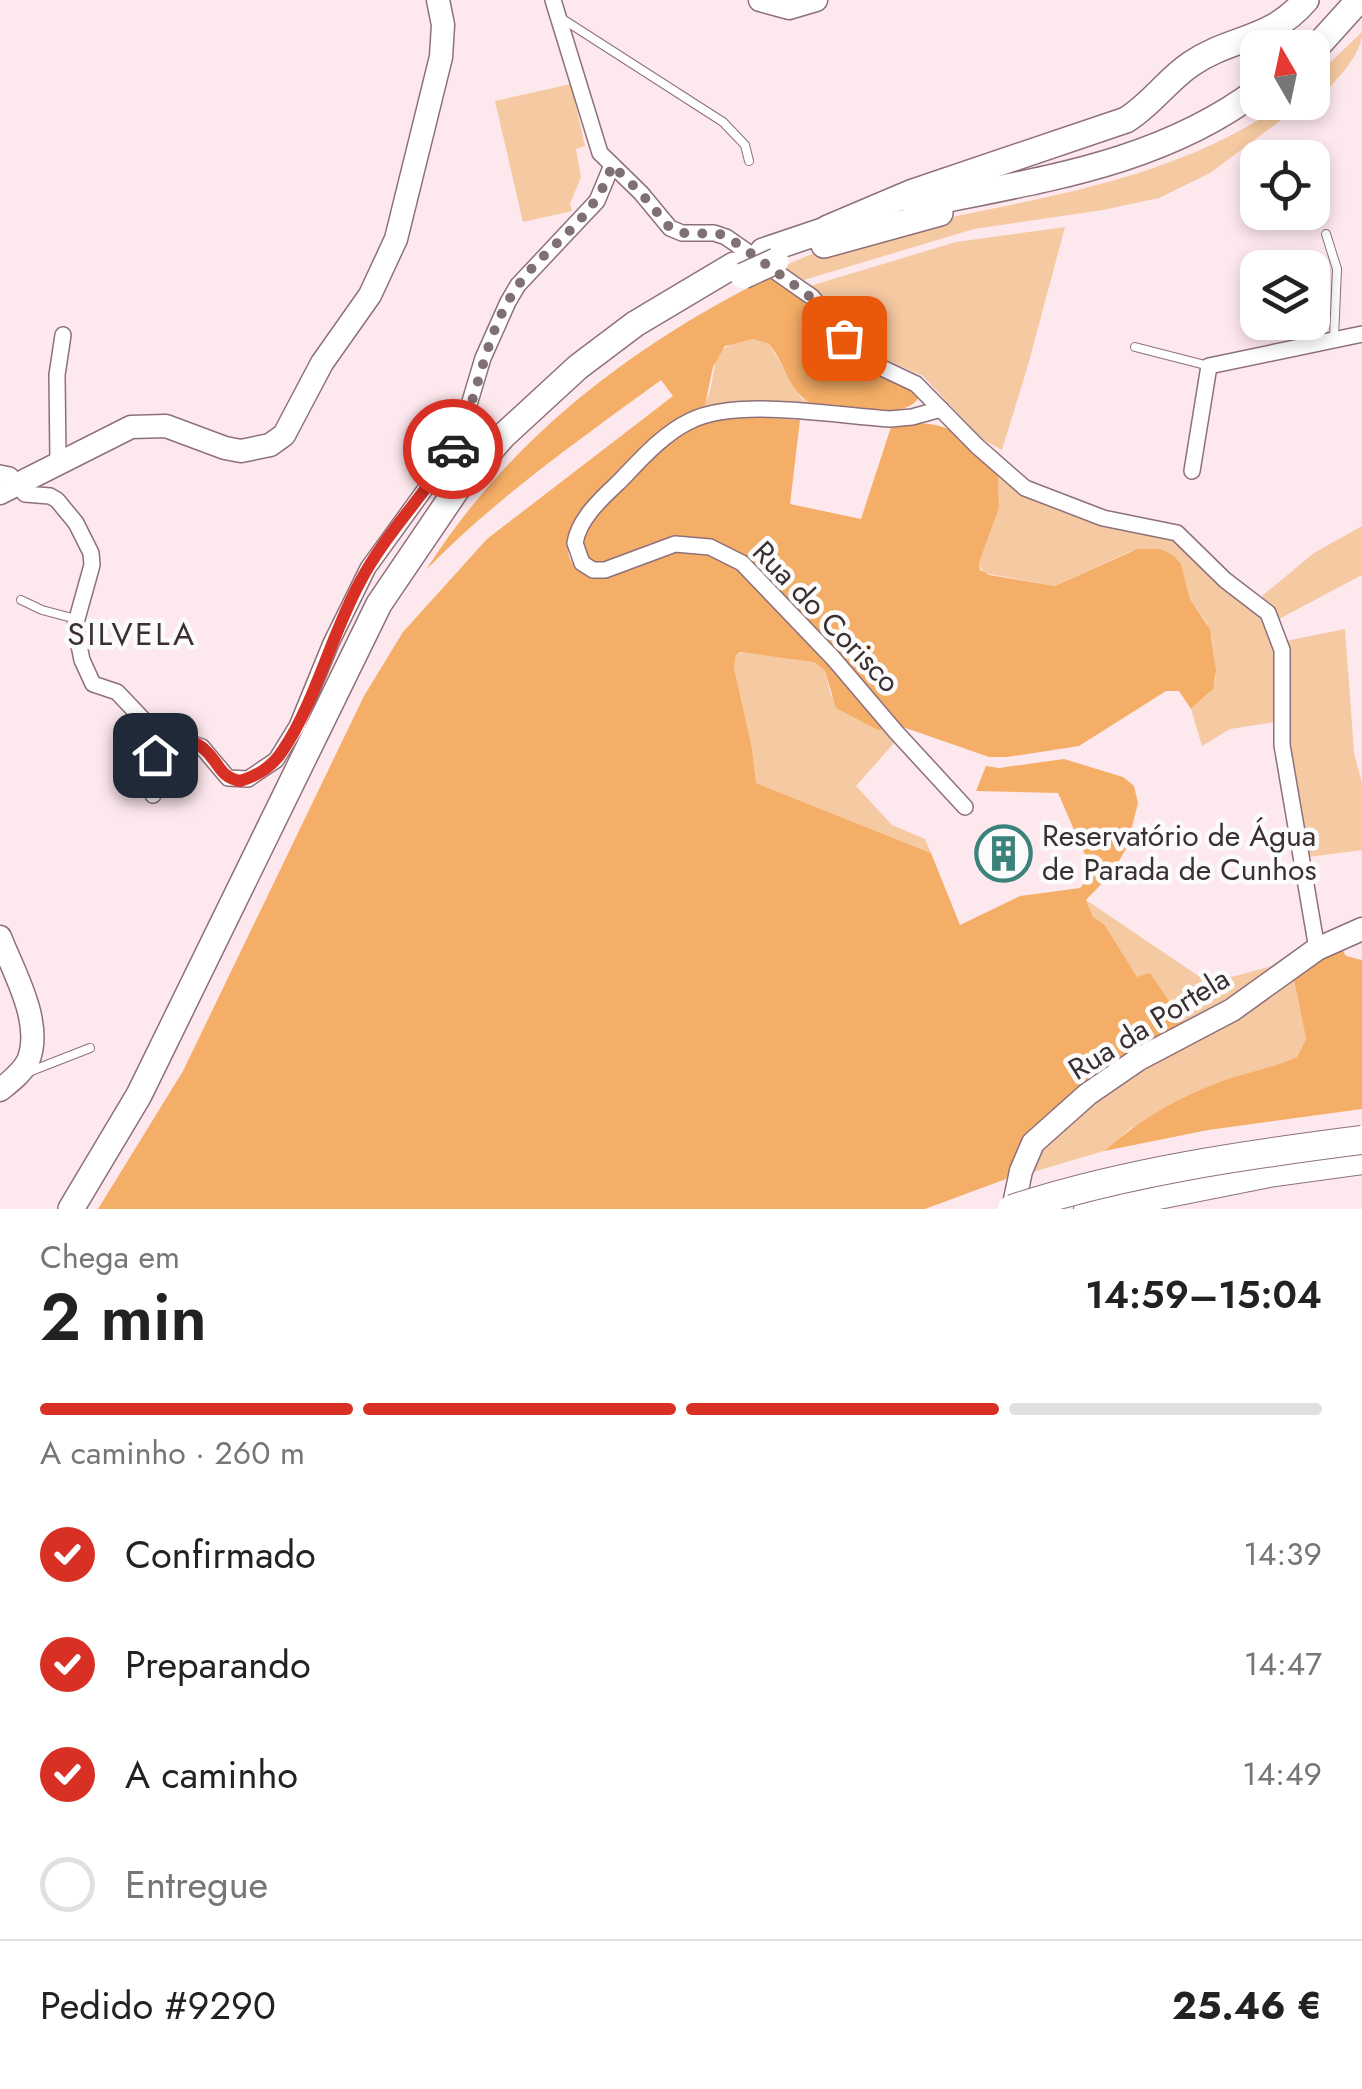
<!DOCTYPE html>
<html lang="pt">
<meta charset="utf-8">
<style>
:root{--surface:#fff;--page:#f2f2f2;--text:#222;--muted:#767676;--line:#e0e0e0;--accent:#d93025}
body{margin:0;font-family:Jost,sans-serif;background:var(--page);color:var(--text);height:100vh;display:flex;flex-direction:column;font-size:38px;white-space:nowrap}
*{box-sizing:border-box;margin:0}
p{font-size:32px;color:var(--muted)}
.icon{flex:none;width:55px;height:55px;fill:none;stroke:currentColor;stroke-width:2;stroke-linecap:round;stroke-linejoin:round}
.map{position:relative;height:1209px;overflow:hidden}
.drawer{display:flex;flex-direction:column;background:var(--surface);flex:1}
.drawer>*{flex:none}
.needle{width:65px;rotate:351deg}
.buttons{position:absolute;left:1240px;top:30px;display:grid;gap:20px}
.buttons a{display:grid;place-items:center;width:90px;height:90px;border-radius:20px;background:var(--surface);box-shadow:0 5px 15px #0003;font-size:50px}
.pin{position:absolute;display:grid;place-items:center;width:85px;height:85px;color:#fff;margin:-42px;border-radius:20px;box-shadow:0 5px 15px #0006}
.courier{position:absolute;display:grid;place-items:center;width:100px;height:100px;margin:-50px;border:8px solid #d93025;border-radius:50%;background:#fff;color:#222;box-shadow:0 2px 12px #0007}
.overview em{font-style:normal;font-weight:600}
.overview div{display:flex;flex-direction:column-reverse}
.overview{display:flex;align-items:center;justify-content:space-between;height:170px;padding:0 40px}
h1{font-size:65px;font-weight:600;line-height:75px}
.bar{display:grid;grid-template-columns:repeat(4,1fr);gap:15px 10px;align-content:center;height:120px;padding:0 40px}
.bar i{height:12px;border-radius:8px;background:var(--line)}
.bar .selected{background:var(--accent)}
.bar p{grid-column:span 4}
.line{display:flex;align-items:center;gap:25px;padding:0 40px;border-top:2px solid var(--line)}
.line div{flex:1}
ol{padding:0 40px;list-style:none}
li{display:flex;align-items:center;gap:30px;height:110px}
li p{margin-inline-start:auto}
li .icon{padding:10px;border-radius:50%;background:var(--accent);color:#fff;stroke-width:4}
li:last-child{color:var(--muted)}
li i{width:55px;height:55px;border:5px solid var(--line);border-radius:50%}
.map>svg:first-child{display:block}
.green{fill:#f5c9a1}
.forest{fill:#f5ae67}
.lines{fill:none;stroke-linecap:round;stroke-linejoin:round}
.service-casing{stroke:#8e707a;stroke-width:10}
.minor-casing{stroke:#8e707a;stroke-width:18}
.primary-casing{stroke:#8e707a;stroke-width:25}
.trunk-casing{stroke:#8e707a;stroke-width:28}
.motorway-casing{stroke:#8e707a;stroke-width:30}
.service{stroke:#fff;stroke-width:8}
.minor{stroke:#fff;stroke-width:15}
.primary{stroke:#fff;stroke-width:22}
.trunk{stroke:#fff;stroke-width:25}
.motorway{stroke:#fff;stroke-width:28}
.trunk-bridge-casing{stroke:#8e707a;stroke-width:28;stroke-linecap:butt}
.motorway-bridge-casing{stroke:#8e707a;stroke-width:30;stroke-linecap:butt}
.trunk-bridge{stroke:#fff;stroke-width:25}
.motorway-bridge{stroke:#fff;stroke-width:28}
.done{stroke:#807074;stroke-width:10;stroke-dasharray:0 18}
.route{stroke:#d93025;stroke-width:12}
.labels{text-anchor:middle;stroke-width:9;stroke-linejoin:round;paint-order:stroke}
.street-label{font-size:30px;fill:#3c2f33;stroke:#fbfbfb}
.poi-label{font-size:30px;fill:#3c2f33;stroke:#fbfbfb;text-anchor:start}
.neighbourhood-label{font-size:32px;letter-spacing:2.5px;fill:#3c2f33;stroke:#fbfbfb}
</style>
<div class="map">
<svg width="1362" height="1209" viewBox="0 0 1362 1209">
<rect width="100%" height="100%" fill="#fde8ee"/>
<g class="green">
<path d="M 1362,32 C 1362,58 1330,85 1315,104 L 1310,103 L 1313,79 Z"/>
<polygon points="571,84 585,146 576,149 581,177 570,204 572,211 523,222 495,101"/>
<path d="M 1284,103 L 1304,103 L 1210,173 L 1159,198 L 1103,210 L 974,229 L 804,280 L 782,267 C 836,241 894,229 952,217 C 1068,193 1185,173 1284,103 Z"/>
<polygon points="1065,227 1028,365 1002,450 982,439 923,376 860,348 838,316 810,286 956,242"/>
<path d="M 804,302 L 824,322 L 856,366 C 838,362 810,359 807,337 C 805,324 808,314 804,302 Z"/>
<path d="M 753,339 L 769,344 L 801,398 L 819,407 L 701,410 C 724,379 698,345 753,339 Z"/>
<polygon points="998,474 1024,494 1049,505 1109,526 1171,534 1252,602 1273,631 1278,677 1275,722 1230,729 1202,746 1191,709 1208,694 1216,678 1212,639 1207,623 1190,599 1181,564 1161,549 1131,551 1055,586 983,573 979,563 999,508"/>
<polygon points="1362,526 1362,575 1279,619 1262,596 1314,553"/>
<polygon points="1345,629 1354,753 1362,783 1362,850 1308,857 1285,738 1286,641"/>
<polygon points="747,651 814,662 825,671 831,696 886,729 894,743 856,786 892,825 925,839 931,853 756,783 752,748 734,668 736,655"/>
<polygon points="1086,900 1203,979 1228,978 1279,964 1280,966 1186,1026 1137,978 1104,924 1093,917"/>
<polygon points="1293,975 1306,1039 1297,1057 1131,1128 1104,1151 1026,1174 1035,1154 1086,1103"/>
</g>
<g class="forest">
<path d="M 769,277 C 781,285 800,292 806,306 C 812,320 800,338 814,351 C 842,377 889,360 919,397 C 906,421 844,409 819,407 C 788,396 788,367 769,344 L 753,339 L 725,346 L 713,367 L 705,405 L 578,517 C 564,538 561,566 590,576 L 671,552 L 698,552 L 720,558 L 745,575 L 849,682 L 886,729 L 878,730 L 836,708 L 825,671 L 814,662 L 741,652 L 736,655 L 734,668 L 752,748 L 756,783 L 931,853 L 960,925 L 1020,896 L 1080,888 L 1093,873 L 1058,793 L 976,791 L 986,766 L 999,768 L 1064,759 L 1123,777 L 1134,786 L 1138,803 L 1127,847 L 1112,873 L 1086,900 L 1093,917 L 1104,924 L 1137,977 L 1150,973 L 1186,1026 L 1021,1145 L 1006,1179 L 925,1209 L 98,1209 L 183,1071 L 364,696 L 403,632 L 487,539 L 673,396 L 661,380 C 579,440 497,497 426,570 C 509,439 631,346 769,277 Z"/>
<path d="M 738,416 L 800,420 L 790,504 L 861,519 L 892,424 C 954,419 957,433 998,474 L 999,508 L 979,563 L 980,570 L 989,575 L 1055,586 L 1137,549 L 1161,549 L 1174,556 L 1181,564 L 1190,599 L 1210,629 L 1216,671 L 1213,689 L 1191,709 L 1179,691 L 1166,691 L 1079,746 L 1007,757 L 989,757 L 900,726 L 798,609 L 750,561 L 731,549 L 700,539 L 677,538 L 655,542 L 606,563 L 588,561 C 583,551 580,541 584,531 C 594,510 677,430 699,423 C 711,419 725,418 738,416 Z"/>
<path d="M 1341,947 L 1346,956 L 1362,960 L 1362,1109 L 1208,1130 L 1104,1151 C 1140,1119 1182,1095 1228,1079 C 1251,1072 1275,1067 1297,1057 L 1306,1039 L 1293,975 Z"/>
</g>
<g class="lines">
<defs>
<g id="service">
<polyline points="561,18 723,122 745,145 749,161"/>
<polyline points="1326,234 1337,269 1334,337"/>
<polyline points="1135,347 1209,366"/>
<polyline points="21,600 42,610 76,619"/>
<polyline points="26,1073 90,1048"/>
</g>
<g id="minor">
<polyline points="553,0 600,153 641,193 670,228 682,233 714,233 726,237 812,297 861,358 916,384 977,446 1025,488 1103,518 1177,533 1225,580 1268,613 1282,650 1282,745 1317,949"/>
<path d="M 941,409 L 912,417 L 890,419 C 836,416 738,397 690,421 C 663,434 641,459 620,481 C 603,497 579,518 575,543 L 582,563 L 593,570 L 605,570 L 675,544 L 710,547 L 742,563 L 833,658 L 896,732 L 965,807"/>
<polyline points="58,462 57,375 63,335"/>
<polyline points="1192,471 1209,366 1362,334"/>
<polyline points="0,473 10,475 25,494 50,496 57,500 76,523 91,553 92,565 75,626 82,660 93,684 117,692 155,732 202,747 228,778 248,779 276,760 297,726 331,643 368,568 442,466 459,438 483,358 508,302 518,285 597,201 612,165"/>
<polyline points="153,795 159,734"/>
</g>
<g id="primary">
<polyline points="760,0 789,8 816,0"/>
<polyline points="0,493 131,427 166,426 225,448 241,451 270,445 284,435 322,363 370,295 396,239 441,57 443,25 438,0"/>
<path d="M 0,937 C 13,971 44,1023 28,1061 C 22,1073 10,1082 0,1090"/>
<polyline points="1013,1209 1021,1171 1033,1143 1088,1094 1139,1059 1232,1010 1317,949 1362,929"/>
</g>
<g id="trunk">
<polyline points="1312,52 1359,0"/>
<path d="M 915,206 C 1035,180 1157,166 1258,90"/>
<path d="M 828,228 L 913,192 L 1126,120 C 1151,105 1167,80 1191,64 C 1232,36 1270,42 1306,0"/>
<polyline points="824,245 940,213"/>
<polyline points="763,251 843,224"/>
<polyline points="71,1209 139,1095 379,604 457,489 503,436 578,367 635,324 734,265"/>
</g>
<polyline id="motorway" points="1088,1209 1269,1173 1362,1160"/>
</defs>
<use href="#service" class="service-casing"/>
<use href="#minor" class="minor-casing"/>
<use href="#primary" class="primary-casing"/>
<use href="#trunk" class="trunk-casing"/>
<use href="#motorway" class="motorway-casing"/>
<use href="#service" class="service"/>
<use href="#minor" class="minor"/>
<use href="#primary" class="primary"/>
<use href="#trunk" class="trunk"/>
<use href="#motorway" class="motorway"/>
<defs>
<polyline id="trunk-bridge" points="743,276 776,261"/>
<path id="motorway-bridge" d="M 1012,1209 C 1125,1172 1244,1155 1362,1140"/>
</defs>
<use href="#trunk-bridge" class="trunk-bridge-casing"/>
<use href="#motorway-bridge" class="motorway-bridge-casing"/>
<use href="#trunk-bridge" class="trunk-bridge"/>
<use href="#motorway-bridge" class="motorway-bridge"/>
</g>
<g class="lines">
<path class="done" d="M 453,449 C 478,401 482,345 510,298 C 539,247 593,227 612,165 L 641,193 L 670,228 L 682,233 L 720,234 L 738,244 L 812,298 L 844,338"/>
<path class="route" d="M 155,755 L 159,734 C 173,738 194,739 205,750 C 219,762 219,777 240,781 C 257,776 273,766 283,750 C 314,705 332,633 360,582 C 385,534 425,495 453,449"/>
</g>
<defs>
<symbol id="building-ring" viewBox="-11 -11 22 22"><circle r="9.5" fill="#fbfbfb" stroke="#3b827b" stroke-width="1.5"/><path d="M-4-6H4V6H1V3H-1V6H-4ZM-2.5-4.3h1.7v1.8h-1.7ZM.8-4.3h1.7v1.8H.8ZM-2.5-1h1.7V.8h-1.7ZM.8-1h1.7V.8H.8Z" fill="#3b827b"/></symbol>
</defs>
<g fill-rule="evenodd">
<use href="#building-ring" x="972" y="822" width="63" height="63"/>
</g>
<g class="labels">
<g class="street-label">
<text transform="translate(826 617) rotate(46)" y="10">Rua do Corisco</text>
<text transform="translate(1149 1024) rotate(-32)" y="10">Rua da Portela</text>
</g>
<g class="poi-label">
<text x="1042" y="846">Reservatório de Água<tspan x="1042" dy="34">de Parada de Cunhos</tspan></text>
</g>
<g class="neighbourhood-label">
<text x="132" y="645">SILVELA</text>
</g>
</g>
</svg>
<div class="buttons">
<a><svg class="needle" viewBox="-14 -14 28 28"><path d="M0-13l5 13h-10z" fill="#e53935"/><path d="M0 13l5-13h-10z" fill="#767676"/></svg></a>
<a><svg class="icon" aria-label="locate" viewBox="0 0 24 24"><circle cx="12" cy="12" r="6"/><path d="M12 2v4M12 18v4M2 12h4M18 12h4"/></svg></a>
<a><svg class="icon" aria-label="layers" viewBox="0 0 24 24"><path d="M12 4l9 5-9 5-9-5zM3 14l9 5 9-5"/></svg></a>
</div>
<div class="pin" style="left:844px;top:338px;background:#ea580c"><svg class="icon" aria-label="bag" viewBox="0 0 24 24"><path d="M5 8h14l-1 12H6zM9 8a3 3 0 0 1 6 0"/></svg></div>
<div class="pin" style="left:155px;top:755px;background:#1f2937"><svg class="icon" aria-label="home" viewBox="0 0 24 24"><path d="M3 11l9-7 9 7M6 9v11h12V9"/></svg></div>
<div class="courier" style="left:453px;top:449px"><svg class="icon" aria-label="car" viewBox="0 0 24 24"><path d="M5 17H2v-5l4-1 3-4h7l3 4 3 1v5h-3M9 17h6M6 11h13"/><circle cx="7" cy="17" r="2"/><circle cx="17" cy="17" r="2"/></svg></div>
</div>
<section class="drawer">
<div class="overview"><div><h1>2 min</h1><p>Chega em</p></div><em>14:59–15:04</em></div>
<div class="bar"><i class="selected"></i><i class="selected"></i><i class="selected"></i><i></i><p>A caminho · 260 m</p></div>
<ol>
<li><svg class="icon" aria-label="check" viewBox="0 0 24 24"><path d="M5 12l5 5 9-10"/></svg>Confirmado<p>14:39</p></li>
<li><svg class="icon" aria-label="check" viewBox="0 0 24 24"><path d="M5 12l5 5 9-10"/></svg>Preparando<p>14:47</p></li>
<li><svg class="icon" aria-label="check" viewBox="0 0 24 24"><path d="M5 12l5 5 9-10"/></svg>A caminho<p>14:49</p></li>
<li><i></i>Entregue</li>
</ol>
<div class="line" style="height:130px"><div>Pedido #9290</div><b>25.46 €</b></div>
</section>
